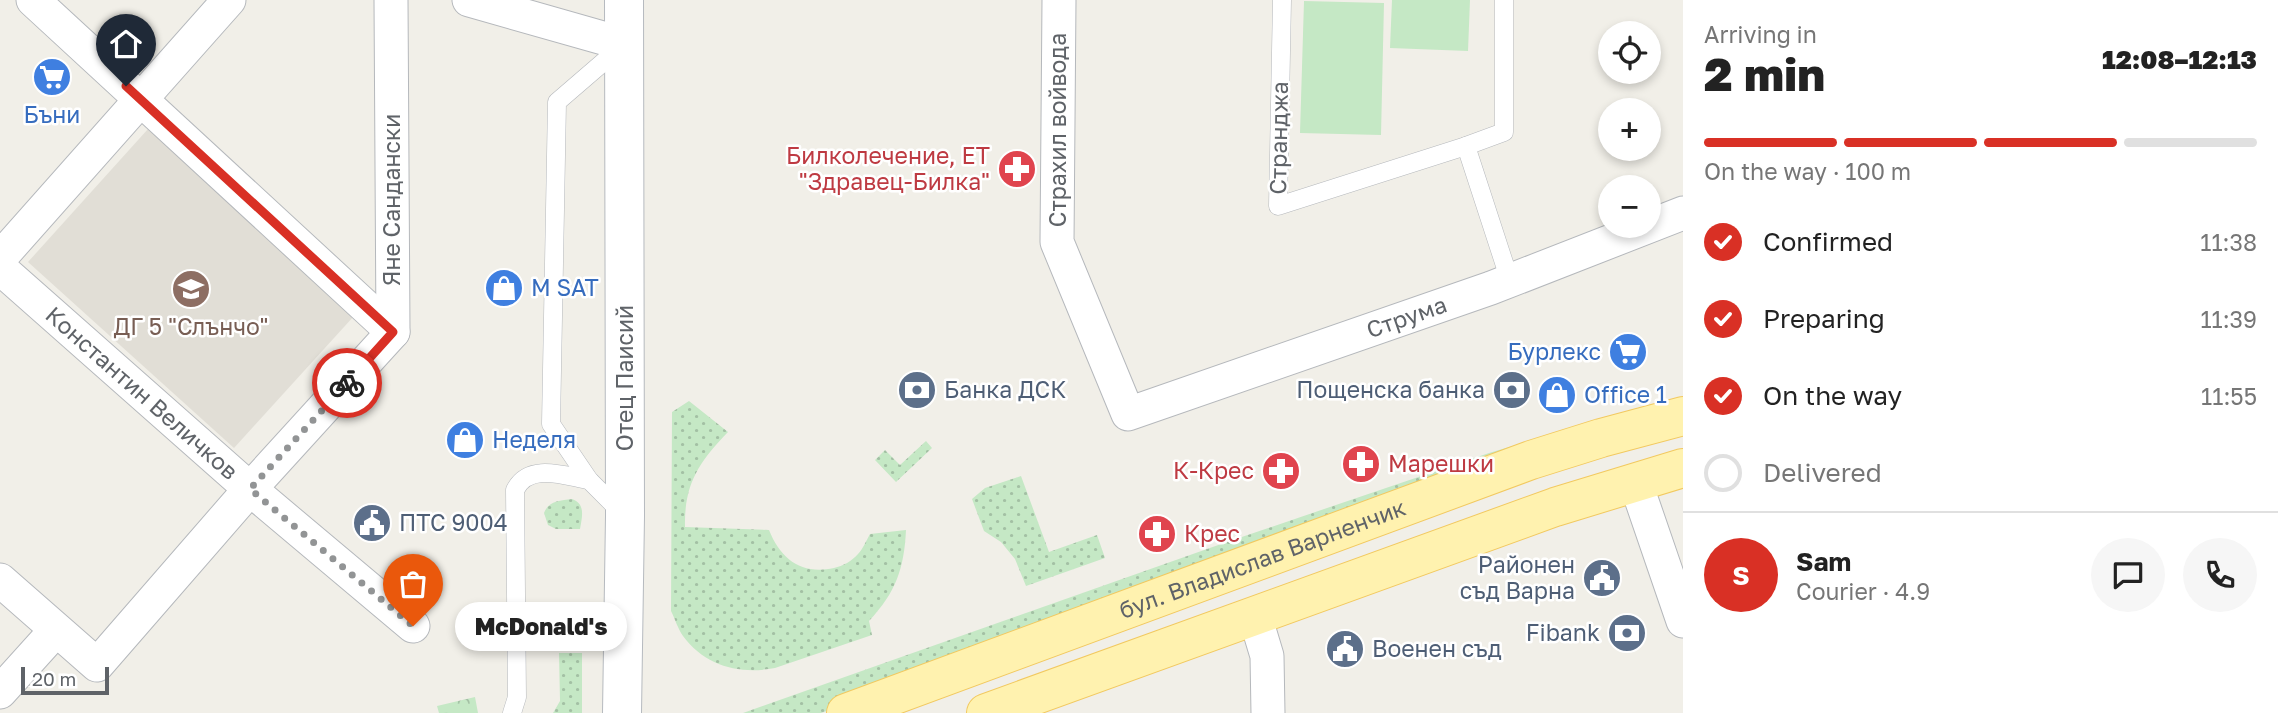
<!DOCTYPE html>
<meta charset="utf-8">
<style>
:root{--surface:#fff;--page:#f6f6f6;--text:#222;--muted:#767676;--line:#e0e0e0;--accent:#d93025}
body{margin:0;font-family:"Golos Text",sans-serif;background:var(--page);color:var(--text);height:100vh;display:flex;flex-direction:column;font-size:26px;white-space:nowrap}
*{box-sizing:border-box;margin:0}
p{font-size:23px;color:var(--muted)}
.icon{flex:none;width:38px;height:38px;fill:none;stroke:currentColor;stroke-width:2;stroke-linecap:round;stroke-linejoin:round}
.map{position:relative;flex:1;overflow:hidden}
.details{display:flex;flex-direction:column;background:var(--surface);width:595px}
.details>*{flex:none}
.controls{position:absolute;left:1598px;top:21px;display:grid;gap:14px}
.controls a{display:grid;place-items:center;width:63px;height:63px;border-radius:50%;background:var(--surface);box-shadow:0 4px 10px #0003;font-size:35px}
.scale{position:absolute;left:21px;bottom:18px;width:88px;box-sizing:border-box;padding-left:7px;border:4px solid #5f6368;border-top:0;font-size:19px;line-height:24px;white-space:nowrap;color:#5f6368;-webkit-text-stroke:5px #fff;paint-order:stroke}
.pin{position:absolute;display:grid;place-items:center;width:60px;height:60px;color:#fff;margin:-72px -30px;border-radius:50% 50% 50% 0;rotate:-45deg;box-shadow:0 0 7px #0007}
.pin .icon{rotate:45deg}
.courier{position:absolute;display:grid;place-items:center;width:70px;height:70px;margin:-35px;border:5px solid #d93025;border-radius:50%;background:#fff;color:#222;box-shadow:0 2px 9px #0007}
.bubble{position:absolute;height:49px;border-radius:24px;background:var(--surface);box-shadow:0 4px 10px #0003;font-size:23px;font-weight:800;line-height:49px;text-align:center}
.summary em{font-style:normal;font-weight:800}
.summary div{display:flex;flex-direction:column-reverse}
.summary{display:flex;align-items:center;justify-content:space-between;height:119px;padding:0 21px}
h1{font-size:46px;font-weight:800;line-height:52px}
.bar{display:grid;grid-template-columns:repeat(4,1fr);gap:10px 7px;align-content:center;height:84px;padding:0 21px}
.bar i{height:9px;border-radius:5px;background:var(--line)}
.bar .selected{background:var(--accent)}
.bar p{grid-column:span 4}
.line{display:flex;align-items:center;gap:18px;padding:0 21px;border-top:2px solid var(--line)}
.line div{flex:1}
.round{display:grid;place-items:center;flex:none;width:74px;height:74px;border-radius:37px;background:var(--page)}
ol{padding:0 21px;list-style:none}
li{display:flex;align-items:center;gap:21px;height:77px}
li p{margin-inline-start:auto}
li .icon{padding:7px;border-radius:50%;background:var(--accent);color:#fff;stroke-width:4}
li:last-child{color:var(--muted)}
li i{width:38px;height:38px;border:4px solid var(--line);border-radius:50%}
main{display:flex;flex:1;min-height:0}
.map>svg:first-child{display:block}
.education{fill:#e1ded6}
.grass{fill:url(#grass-dots)}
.forest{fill:url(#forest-crowns)}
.pitch{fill:#c5e8c5}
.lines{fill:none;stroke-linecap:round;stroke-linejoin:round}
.lane-casing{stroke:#b5b8bc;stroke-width:19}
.street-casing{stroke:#b5b8bc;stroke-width:35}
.secondary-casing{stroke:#b6babf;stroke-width:40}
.primary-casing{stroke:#f2c960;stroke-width:40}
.lane{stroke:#fff;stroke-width:18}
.street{stroke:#fff;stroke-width:33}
.secondary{stroke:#fff;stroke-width:38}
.primary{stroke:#fff2af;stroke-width:38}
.done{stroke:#929495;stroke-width:7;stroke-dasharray:0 12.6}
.route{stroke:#d93025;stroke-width:9}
.labels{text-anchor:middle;stroke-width:5;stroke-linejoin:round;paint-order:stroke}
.shop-label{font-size:23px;fill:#366cbe;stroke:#fff;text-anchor:start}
.street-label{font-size:23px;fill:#5f6368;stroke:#fff}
.health-label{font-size:23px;fill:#be3a42;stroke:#fff;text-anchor:end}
.education-label{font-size:23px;fill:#785e54;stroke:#fff}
.service-label{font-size:23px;fill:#4e5e75;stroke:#fff;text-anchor:start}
</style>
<main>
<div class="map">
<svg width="1683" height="713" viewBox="0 0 1683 713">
<defs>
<pattern id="grass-dots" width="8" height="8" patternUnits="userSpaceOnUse" patternTransform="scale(1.75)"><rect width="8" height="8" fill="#c5e8c5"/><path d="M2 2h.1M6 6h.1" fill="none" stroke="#a3c0a4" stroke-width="1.8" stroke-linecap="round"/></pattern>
<pattern id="forest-crowns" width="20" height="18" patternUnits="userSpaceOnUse" patternTransform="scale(1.75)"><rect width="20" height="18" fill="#c5e8c5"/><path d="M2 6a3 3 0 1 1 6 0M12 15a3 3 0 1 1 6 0" fill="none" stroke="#a3c0a4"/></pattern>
</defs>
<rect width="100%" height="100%" fill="#f1efe8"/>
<polygon class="education" points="148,129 354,316 234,448 28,262"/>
<g class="grass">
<path d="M 689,401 L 728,432 C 699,462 684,484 685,527 L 769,530 C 781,560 802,575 834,568 C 843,566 852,561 858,554 C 863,549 866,541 870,534 L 906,530 C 904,569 896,592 869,621 L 872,635 L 775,668 C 740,675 705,666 683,636 C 678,629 675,619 671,611 L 672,412 Z"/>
<polygon points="1606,418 937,673 821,713 743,713 1224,543 1489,453"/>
<polygon points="926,441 932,448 896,482 875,460 885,450 900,465"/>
<polygon points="1021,476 1049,552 1097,535 1105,558 1026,586 1015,559 1001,542 984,531 972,499 985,488"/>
<path d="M 572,499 C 586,504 582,517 580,529 L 556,529 L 548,525 L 544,513 C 549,500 560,501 572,499 Z"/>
<polygon points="559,653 582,653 582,713 553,713 560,701"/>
</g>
<polygon class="forest" points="475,697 478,713 439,713 437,706"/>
<g class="pitch">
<polygon points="1392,0 1470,0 1468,51 1390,48"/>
<polygon points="1304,1 1384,3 1381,135 1300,133"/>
</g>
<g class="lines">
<defs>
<g id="lane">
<polyline points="1282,0 1278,206 1466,146"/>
<polyline points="1504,0 1504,132 1466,146 1510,281"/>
<polyline points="622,46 557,102 551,424 589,480 622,513"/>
<path d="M 512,713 L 517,697 L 515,490 C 529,462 565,476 589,480"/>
</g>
<g id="street">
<polyline points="33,0 393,332"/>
<polyline points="469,0 624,44"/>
<path id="s1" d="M 1059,0 L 1057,242 L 1128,414 L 1491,288 L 1683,213"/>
<polyline points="0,258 229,0"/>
<path id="s2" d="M 0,268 L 250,489 L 413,626"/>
<polyline points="1635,481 1683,621"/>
<polyline points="0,580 97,665 250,489 393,332 391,0"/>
<polyline points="1255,616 1267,656 1268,713"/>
<polyline points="0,692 56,630"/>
</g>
<polyline id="secondary" points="622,713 625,516 624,0"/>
<g id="primary">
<path id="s3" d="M 846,713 L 1531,460 L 1601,438 L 1683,416"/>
<polyline points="986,713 1555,507 1683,468"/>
</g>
</defs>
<use href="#lane" class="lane-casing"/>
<use href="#street" class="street-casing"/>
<use href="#secondary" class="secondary-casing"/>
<use href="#primary" class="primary-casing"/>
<use href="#lane" class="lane"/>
<use href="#street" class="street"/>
<use href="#secondary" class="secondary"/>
<use href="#primary" class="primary"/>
</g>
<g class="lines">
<polyline class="done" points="347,383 250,489 413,626"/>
<polyline class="route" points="126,86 393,332 347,383"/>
</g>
<defs>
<symbol id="supermarket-disc" viewBox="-11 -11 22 22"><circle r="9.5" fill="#3f7fe0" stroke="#fff"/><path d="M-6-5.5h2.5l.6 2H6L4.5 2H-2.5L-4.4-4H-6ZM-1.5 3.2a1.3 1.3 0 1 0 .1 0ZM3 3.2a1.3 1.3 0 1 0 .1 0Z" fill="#fff"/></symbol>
<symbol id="pharmacy-disc" viewBox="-11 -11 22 22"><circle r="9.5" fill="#e0444e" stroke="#fff"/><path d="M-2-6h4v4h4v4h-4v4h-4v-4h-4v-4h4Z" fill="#fff"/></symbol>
<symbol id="shop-disc" viewBox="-11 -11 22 22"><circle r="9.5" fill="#3f7fe0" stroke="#fff"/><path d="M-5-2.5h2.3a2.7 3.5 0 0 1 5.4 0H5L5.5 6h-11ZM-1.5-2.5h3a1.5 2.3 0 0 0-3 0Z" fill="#fff"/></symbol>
<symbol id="school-disc" viewBox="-11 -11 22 22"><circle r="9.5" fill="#8d6e63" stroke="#fff"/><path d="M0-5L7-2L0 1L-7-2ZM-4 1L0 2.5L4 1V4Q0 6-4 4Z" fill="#fff"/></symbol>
<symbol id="bank-disc" viewBox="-11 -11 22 22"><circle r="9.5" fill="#5c6f8a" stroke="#fff"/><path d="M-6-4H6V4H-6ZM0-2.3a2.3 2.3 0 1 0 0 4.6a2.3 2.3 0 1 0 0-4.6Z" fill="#fff"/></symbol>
<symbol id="civic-disc" viewBox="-11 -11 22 22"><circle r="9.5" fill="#5c6f8a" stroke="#fff"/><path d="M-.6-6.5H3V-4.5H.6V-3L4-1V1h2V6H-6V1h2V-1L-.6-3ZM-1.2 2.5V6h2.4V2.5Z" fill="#fff"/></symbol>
</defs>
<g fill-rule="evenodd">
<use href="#supermarket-disc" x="30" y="55" width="44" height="44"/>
<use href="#pharmacy-disc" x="995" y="147" width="44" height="44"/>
<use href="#shop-disc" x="482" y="266" width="44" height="44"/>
<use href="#school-disc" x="169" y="267" width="44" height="44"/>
<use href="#supermarket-disc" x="1606" y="330" width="44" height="44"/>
<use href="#bank-disc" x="895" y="368" width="44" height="44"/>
<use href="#bank-disc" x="1490" y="368" width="44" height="44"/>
<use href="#shop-disc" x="1535" y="373" width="44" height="44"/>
<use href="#shop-disc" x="443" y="418" width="44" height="44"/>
<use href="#pharmacy-disc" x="1339" y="442" width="44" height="44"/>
<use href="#pharmacy-disc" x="1259" y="449" width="44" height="44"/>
<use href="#civic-disc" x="350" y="501" width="44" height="44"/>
<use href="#pharmacy-disc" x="1135" y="512" width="44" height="44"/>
<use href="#civic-disc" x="1580" y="556" width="44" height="44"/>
<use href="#bank-disc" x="1605" y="611" width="44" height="44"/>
<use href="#civic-disc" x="1323" y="627" width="44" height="44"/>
</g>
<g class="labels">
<g class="shop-label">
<text x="52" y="123" text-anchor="middle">Бъни</text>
<text x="531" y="296">M SAT</text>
<text x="1601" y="360" text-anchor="end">Бурлекс</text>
<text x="1584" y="403">Office 1</text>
<text x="492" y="448">Неделя</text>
</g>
<g class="street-label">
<text transform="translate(1058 130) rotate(-90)" y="8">Страхил войвода</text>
<text transform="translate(1279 138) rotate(-89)" y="8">Странджа</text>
<text transform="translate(392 200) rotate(-90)" y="8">Яне Сандански</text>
<text dy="8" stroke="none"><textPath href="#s1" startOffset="723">Струма</textPath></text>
<text transform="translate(625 378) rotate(-90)" y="8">Отец Паисий</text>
<text dy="8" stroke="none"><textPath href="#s2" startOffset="189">Константин Величков</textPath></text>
<text dy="8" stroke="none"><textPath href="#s3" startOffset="444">бул. Владислав Варненчик</textPath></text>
</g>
<g class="health-label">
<text x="990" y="164">Билколечение, ЕТ<tspan x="990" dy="26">"Здравец-Билка"</tspan></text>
<text x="1388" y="472" text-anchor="start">Марешки</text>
<text x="1254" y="479">К-Крес</text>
<text x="1184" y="542" text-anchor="start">Крес</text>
</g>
<g class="education-label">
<text x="191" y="335">ДГ 5 "Слънчо"</text>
</g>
<g class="service-label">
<text x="944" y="398">Банка ДСК</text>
<text x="1485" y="398" text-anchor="end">Пощенска банка</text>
<text x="399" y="531">ПТС 9004</text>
<text x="1575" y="573" text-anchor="end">Районен<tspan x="1575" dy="26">съд Варна</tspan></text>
<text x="1600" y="641" text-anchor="end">Fibank</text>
<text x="1372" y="657">Военен съд</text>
</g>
</g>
</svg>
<div class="controls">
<a><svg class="icon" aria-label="locate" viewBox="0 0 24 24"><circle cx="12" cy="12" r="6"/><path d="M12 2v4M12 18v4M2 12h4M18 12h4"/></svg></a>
<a>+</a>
<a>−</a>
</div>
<div class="scale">20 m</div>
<div class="pin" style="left:413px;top:626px;background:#ea580c"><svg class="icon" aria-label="bag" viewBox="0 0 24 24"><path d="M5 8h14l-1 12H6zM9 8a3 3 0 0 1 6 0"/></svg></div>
<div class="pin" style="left:126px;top:86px;background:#1f2937"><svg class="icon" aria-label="home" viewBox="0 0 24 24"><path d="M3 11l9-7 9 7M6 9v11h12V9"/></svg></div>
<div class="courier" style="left:347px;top:383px"><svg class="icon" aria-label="bike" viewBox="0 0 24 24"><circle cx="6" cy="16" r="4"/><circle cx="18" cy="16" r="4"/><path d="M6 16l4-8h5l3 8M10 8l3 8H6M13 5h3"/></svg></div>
<div class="bubble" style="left:455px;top:602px;width:172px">McDonald's</div>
</div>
<section class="details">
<div class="summary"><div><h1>2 min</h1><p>Arriving in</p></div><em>12:08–12:13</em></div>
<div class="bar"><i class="selected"></i><i class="selected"></i><i class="selected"></i><i></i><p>On the way · 100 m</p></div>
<ol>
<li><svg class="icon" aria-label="check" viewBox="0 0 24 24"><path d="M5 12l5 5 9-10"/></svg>Confirmed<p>11:38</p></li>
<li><svg class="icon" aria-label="check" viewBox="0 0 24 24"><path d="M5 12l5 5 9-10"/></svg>Preparing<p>11:39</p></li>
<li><svg class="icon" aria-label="check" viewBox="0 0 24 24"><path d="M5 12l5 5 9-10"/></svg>On the way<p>11:55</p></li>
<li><i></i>Delivered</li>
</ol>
<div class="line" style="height:126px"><b class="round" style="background:var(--accent);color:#fff">S</b><div><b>Sam</b><p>Courier · 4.9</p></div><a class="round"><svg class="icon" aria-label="chat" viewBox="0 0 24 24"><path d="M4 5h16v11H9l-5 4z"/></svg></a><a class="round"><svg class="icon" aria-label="phone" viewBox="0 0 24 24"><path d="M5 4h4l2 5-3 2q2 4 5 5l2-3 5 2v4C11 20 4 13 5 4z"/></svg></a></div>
</section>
</main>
